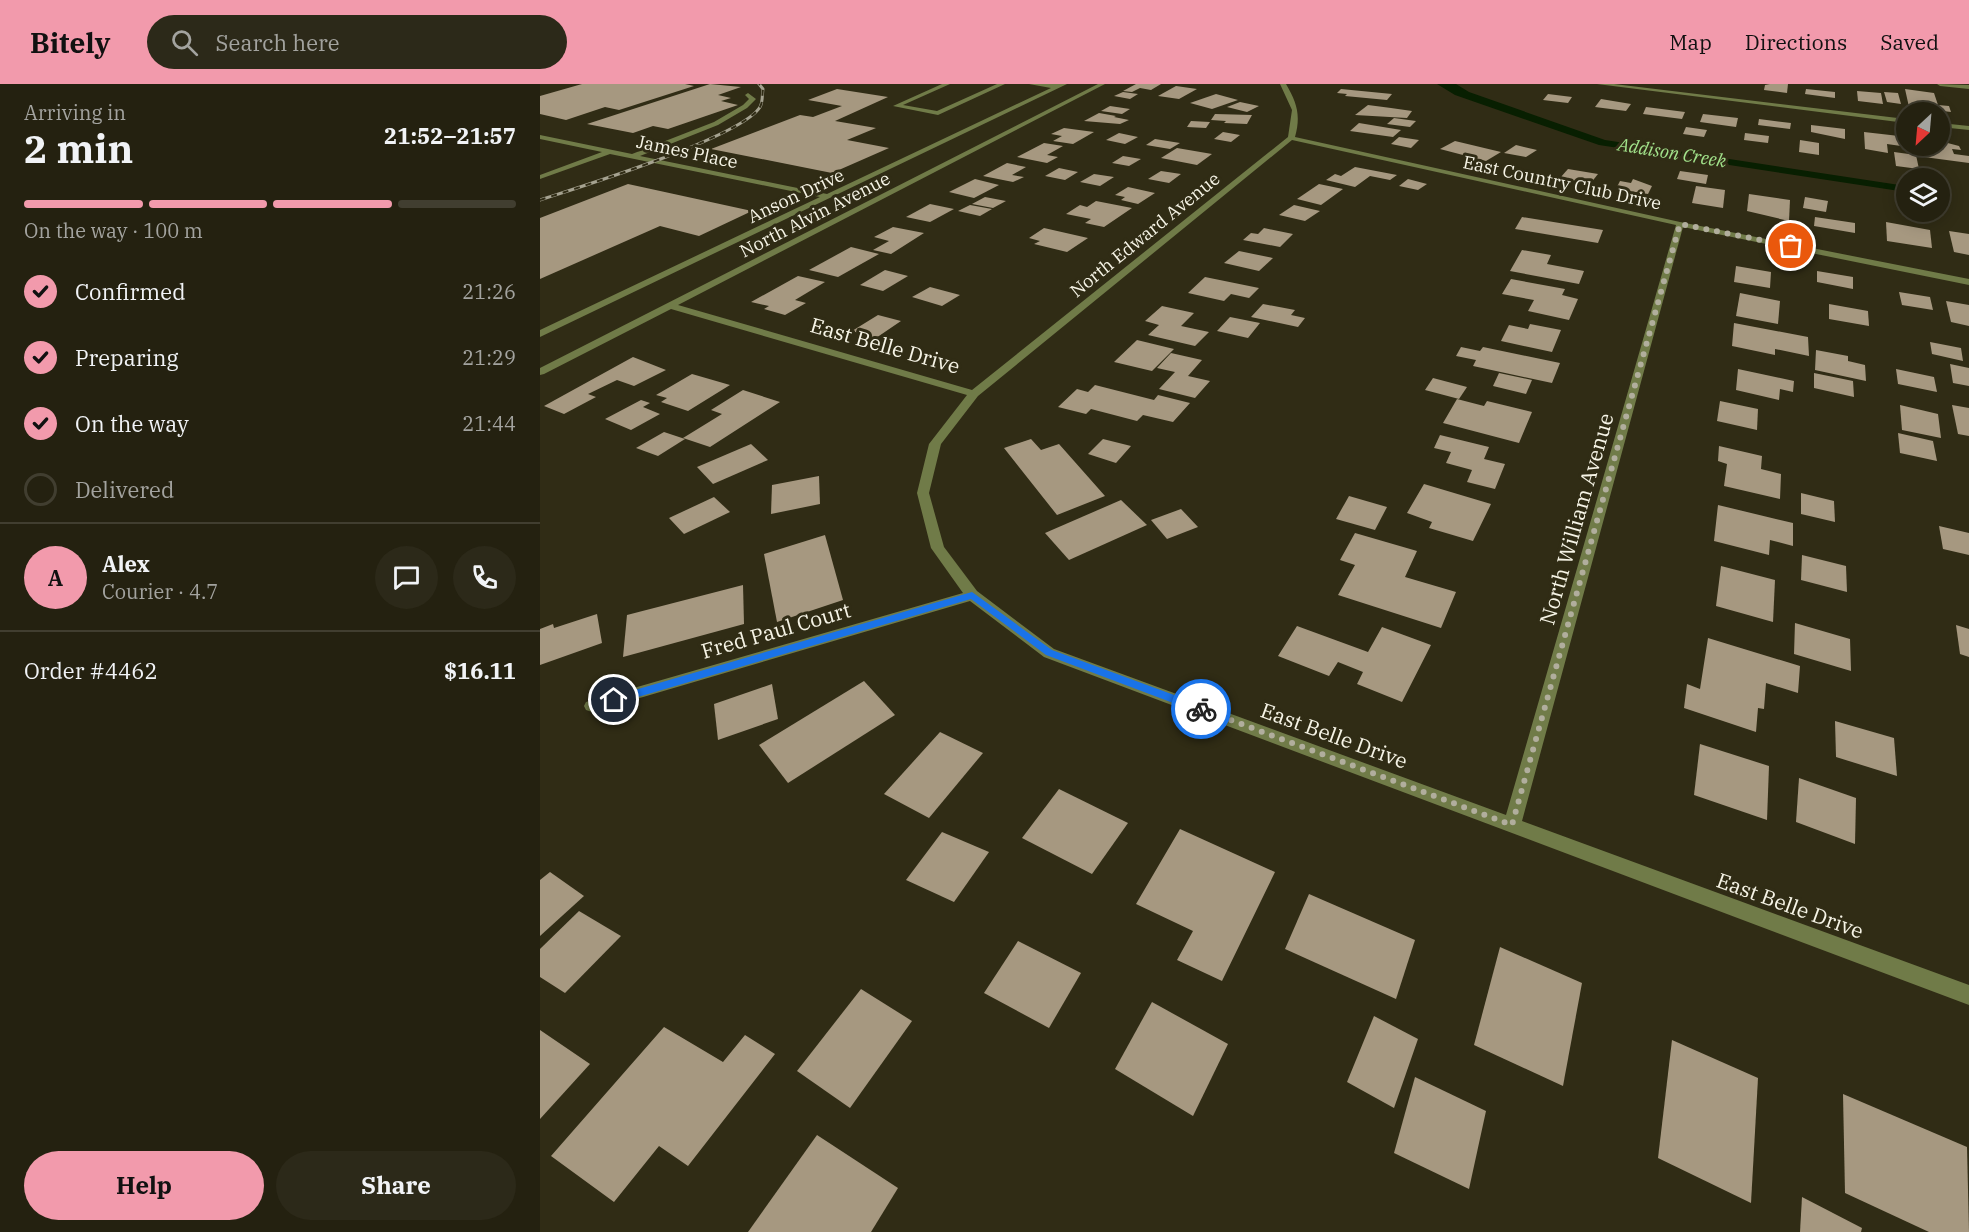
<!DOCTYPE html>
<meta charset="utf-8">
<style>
:root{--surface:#242110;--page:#2c2919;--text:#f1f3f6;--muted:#a3a39f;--line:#413e30;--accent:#f29aac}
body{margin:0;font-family:"IBM Plex Serif",serif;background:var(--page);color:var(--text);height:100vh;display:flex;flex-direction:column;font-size:22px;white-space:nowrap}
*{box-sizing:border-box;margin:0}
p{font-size:20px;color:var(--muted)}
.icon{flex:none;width:33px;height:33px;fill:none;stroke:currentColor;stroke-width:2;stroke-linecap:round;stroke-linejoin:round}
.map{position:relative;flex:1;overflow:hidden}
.details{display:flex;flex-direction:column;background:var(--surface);width:540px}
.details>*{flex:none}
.needle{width:39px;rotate:206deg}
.buttons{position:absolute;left:1356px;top:18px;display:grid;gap:12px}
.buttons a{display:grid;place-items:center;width:54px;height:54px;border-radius:50%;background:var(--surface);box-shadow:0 3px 15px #0003,0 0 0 2px var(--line);font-size:30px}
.pin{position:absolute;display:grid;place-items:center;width:51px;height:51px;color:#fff;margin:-26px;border:3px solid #fff;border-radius:50%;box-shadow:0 2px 6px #0007}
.courier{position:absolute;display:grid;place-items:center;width:60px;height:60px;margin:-30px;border:4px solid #1a73e8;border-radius:50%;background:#fff;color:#222;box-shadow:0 2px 8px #0007}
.head em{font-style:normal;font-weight:800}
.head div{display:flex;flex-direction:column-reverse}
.head{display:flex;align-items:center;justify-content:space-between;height:102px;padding:0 24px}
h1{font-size:39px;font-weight:800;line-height:45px}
.bar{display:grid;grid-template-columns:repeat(4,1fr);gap:9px 6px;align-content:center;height:72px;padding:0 24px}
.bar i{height:8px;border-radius:4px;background:var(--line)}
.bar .on{background:var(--accent)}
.bar p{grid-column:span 4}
.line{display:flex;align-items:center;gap:15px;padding:0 24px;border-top:2px solid var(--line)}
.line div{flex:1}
.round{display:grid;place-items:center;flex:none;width:63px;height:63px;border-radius:32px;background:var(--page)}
ol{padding:0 24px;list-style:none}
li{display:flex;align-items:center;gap:18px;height:66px}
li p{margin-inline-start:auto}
li .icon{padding:6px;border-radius:50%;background:var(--accent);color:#111;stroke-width:4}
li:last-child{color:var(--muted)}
li i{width:33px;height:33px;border:3px solid var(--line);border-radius:50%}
.cta{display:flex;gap:12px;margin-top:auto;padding:12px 24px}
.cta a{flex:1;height:69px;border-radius:36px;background:var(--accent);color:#111;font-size:24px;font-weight:800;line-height:69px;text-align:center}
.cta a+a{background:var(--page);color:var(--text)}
header{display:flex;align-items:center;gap:36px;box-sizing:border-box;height:84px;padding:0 30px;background:var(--accent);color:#111}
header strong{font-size:28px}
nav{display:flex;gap:33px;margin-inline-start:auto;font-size:21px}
.search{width:420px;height:54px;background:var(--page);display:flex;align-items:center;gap:15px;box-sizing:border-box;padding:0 21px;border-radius:33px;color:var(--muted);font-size:22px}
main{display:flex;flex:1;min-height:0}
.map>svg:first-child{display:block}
.water{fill:#081f01}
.building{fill:#a69880}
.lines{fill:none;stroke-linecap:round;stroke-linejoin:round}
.minor{fill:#707b48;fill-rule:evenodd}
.rail-casing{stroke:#a5a290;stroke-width:3}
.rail{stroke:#302c15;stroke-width:2;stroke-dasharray:6;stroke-linecap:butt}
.route{fill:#1a73e8}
.done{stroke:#b1ae9d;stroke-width:6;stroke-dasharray:0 10.8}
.labels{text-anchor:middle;stroke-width:6;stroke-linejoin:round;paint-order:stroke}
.far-street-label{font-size:18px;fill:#f6f4e6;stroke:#302c15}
.far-water-label{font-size:18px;font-style:italic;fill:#a2e28b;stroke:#302c15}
.street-label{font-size:21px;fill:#f6f4e6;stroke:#302c15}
</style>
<header>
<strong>Bitely</strong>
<div class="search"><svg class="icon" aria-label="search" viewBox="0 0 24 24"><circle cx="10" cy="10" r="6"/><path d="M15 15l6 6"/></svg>Search here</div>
<nav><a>Map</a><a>Directions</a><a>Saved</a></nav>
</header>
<main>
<section class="details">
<div class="head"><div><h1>2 min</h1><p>Arriving in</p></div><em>21:52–21:57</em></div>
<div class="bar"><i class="on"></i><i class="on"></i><i class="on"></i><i></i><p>On the way · 100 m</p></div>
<ol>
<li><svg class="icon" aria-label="check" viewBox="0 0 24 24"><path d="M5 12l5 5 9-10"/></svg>Confirmed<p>21:26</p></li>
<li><svg class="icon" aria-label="check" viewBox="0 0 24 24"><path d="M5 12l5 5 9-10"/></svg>Preparing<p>21:29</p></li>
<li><svg class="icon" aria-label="check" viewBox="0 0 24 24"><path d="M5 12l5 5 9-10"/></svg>On the way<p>21:44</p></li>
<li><i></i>Delivered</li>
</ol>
<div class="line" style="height:108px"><b class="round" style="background:var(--accent);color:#111">A</b><div><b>Alex</b><p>Courier · 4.7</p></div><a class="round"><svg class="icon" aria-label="chat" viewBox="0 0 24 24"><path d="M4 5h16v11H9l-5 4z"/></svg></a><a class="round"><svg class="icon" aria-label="phone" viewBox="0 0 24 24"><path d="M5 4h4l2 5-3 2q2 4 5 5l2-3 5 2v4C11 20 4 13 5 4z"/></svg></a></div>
<div class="line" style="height:78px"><div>Order #4462</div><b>$16.11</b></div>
<div class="cta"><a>Help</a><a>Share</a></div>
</section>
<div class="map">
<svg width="1429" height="1148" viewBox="0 0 1429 1148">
<rect width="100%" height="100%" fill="#302c15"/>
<polygon class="water" points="897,0 916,0 929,8 1065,56 1366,102 1366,108 1059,61 915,11"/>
<g class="building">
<polygon points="42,0 145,0 154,2 79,26 65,23 26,36 0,30 0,12"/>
<polygon points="170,0 201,3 178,11 191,14 181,17 198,21 128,45 113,42 93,49 47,40"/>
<polygon points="596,0 621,0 611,6 600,4 592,8 583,7"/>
<polygon points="1230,0 1248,0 1247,9 1224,6 1225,1"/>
<polygon points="636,2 657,5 639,15 618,12"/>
<polygon points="297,5 348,13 295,37 336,44 307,56 349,64 292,89 171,65 260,31 273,33 302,22 268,16"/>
<polygon points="801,5 852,10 847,16 805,12 807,10 797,9"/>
<polygon points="1266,5 1295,8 1295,14 1265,10"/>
<polygon points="1365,5 1394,9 1398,21 1409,22 1411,28 1369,23"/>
<polygon points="1317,7 1341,9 1343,20 1318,17"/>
<polygon points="583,8 598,10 590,15 574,12"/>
<polygon points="1344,8 1358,9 1361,20 1347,18"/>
<polygon points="676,10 698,16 672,25 650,19"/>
<polygon points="1008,10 1032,13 1028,19 1003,16"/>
<polygon points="1061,15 1091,20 1086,27 1055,23"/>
<polygon points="700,18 719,22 707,28 687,23"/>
<polygon points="828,21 851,24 872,27 867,34 815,31"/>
<polygon points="570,22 590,25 582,30 561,27"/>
<polygon points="1106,23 1145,28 1142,35 1103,30"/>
<polygon points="559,29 576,32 574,33 589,36 580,40 544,37"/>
<polygon points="675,30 712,31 707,40 684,39 686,37 671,36"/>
<polygon points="1163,30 1198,34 1196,43 1160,38"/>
<polygon points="854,34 876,37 870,43 847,40"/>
<polygon points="1219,35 1251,39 1250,45 1218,41"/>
<polygon points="651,37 670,38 666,44 647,43"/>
<polygon points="819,39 861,46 853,53 810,47"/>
<polygon points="1271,41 1305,45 1305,55 1271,48"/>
<polygon points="1146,43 1167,46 1164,53 1143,50"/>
<polygon points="524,44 554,48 533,60 513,57 522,52 511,50"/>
<polygon points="683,48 700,51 691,58 674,55"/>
<polygon points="1324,48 1359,52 1361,62 1347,60 1348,69 1325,65"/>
<polygon points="579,49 598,53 585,60 566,56"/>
<polygon points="1205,49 1229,52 1228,59 1204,56"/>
<polygon points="859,53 879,56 871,64 851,60"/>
<polygon points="615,55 640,59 630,65 606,61"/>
<polygon points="1260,56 1279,59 1279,71 1259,68"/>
<polygon points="915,57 961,68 946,77 900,65"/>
<polygon points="1400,57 1419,62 1421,66 1412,65 1414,70 1429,72 1429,79 1384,73 1381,62 1400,62"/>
<polygon points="504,59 523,62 507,71 518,73 507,79 477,73"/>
<polygon points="976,61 997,66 986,73 964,69"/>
<polygon points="637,64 672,70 657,81 621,74"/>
<polygon points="1354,68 1376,71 1379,85 1356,82"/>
<polygon points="583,72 601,75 589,82 572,79"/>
<polygon points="467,79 486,83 472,91 484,93 473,98 443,92"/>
<polygon points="815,83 857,91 850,96 830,92 815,103 786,96 795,90 801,92"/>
<polygon points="519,84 538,88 525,96 505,92"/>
<polygon points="1028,85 1058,90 1050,100 1020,94"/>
<polygon points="621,87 641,90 629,99 608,95"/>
<polygon points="1140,87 1168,91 1166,100 1137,95"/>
<polygon points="554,90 574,93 560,102 540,98"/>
<polygon points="435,95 459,101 434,114 409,108"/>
<polygon points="868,95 887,100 878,106 859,102"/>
<polygon points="1093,95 1112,102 1108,110 1076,105 1080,97 1091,99"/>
<polygon points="88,100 212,127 159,152 120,142 0,195 0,134"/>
<polygon points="779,100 803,105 781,121 757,115"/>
<polygon points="1156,102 1185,106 1183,124 1152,119"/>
<polygon points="588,103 615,109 598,120 581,116 585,113 575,111"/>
<polygon points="1209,110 1250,116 1249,137 1207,127"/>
<polygon points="445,113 466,117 453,124 432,120"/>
<polygon points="1265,113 1288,117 1286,128 1263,124"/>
<polygon points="556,117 592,124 564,143 545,139 551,135 526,130 540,121 547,123"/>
<polygon points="390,120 414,125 390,138 366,133"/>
<polygon points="430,121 452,125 440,132 418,127"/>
<polygon points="754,121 780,127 765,137 739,131"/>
<polygon points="982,133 1063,146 1058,159 975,145"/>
<polygon points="1275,133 1315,139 1315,149 1274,142"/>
<polygon points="1346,138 1390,146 1392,164 1347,157"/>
<polygon points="353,143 384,149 351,170 333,166 349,157 334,153"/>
<polygon points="504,144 548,154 527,168 494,160 500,157 489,154"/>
<polygon points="724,144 753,150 740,163 703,156 711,149 718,150"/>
<polygon points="1409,147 1429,150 1429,171 1414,168"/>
<polygon points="311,163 339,170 298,193 269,186"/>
<polygon points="982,166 1011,171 1007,180 1044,187 1039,200 970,187"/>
<polygon points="699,167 733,174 719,187 684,179"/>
<polygon points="1196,182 1231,188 1230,204 1194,198"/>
<polygon points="345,186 368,192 343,207 320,201"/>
<polygon points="1277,187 1313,193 1313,205 1277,198"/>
<polygon points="258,192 285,198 255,216 266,219 245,231 224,225 229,222 211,218"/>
<polygon points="665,193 719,204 709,214 691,210 684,217 648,209"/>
<polygon points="971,195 1025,205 1022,211 1038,215 1029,236 988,227 994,216 962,210"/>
<polygon points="390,203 420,211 402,222 372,213"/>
<polygon points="1359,208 1390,213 1393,226 1362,221"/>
<polygon points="1200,209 1240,217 1238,240 1196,232"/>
<polygon points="1406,217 1429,221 1429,242 1411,238"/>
<polygon points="723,220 755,226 751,231 765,234 758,243 711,233"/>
<polygon points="1289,220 1328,227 1329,242 1289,235"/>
<polygon points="622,222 654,229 641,242 669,248 655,262 608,251 619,241 605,237"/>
<polygon points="338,231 361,237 336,254 312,247"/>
<polygon points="690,233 720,239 708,254 677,247"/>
<polygon points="1194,239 1268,253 1269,272 1235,265 1235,271 1192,262"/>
<polygon points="990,240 1021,246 1012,268 961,257 969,241 988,245"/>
<polygon points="597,256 634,265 612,287 574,278"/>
<polygon points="1390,258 1421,264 1423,277 1392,270"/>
<polygon points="921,263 940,267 943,263 1020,279 1012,299 933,282 936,276 916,272"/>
<polygon points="1276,266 1308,272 1308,277 1325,281 1326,297 1275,286"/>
<polygon points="631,269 662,276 648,292 670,297 655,314 619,305 635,288 617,284"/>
<polygon points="93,273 126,286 94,302 77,296 48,310 56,313 24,330 4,322"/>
<polygon points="1410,280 1429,284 1429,302 1413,299"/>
<polygon points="1198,285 1254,297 1253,308 1240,305 1239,316 1196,306"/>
<polygon points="1356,285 1394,293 1397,308 1358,300"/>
<polygon points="959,289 992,296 986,310 953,302"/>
<polygon points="1274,289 1313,297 1314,313 1274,304"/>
<polygon points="152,290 190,301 148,327 121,318 127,314 116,311"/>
<polygon points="893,294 927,303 919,315 885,306"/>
<polygon points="555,301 614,316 618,311 650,319 633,338 603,331 597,337 551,325 546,330 518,323 537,305 548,308"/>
<polygon points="203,306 240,318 170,363 143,354 182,330 171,326"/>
<polygon points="917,315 944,322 947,317 992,328 979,359 903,339"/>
<polygon points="101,316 110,319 103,323 120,330 91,346 65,335"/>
<polygon points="1180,317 1218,325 1217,346 1177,337"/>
<polygon points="1360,321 1398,330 1401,354 1362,346"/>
<polygon points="1412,321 1429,324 1429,352 1418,350"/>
<polygon points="124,348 145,355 118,372 96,364"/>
<polygon points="1358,349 1393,357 1397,377 1360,369"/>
<polygon points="900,351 949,363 944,375 965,380 955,405 927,398 932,386 906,379 911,368 894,364"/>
<polygon points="491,355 501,366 519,360 565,412 517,431 464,364"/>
<polygon points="563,355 591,362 576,379 548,370"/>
<polygon points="211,360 228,376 173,400 157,383"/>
<polygon points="1179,362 1222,372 1221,385 1241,390 1240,415 1184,402 1187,380 1178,377"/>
<polygon points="279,392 280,420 231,430 232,401"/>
<polygon points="884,400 951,420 933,457 889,444 892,438 867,429"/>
<polygon points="1261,409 1294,417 1295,438 1261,430"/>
<polygon points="809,412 847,423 835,446 796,435"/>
<polygon points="174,413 190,428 144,450 129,434"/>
<polygon points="581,416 607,441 529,476 505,449"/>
<polygon points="1178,421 1253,439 1253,462 1230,456 1229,471 1174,457"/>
<polygon points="641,425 658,443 627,455 611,436"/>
<polygon points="1399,442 1429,449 1429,471 1403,465"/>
<polygon points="815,449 877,467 865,493 916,508 901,544 798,511 815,481 800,476"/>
<polygon points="285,451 303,516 237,538 224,470"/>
<polygon points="1262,471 1306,482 1307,508 1261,496"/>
<polygon points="1181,482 1235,496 1233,538 1176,522"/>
<polygon points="203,501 204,540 83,573 87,531"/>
<polygon points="57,530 62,559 0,581 0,545 13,540 14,544"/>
<polygon points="1255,539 1310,555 1311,587 1254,570"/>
<polygon points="1416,541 1429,545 1429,573 1420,570"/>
<polygon points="757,542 828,568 842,543 891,561 862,618 817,600 823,588 798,578 789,592 738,572"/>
<polygon points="1168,554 1260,582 1258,609 1226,599 1224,625 1218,624 1216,648 1144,624 1147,600 1160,605"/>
<polygon points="324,597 355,631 248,699 219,661"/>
<polygon points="232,600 238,635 178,656 174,620"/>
<polygon points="1295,637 1354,654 1357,692 1296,673"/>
<polygon points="400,648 443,669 389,734 344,710"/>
<polygon points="1160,660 1229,682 1227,736 1154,711"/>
<polygon points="1259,694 1316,714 1315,760 1256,738"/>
<polygon points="519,705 588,739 552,790 482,754"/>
<polygon points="640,745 735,788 682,897 637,876 653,847 596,820"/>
<polygon points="402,748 449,768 414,818 366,796"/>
<polygon points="10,788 44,812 0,852 0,796"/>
<polygon points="769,810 875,856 856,915 745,865"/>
<polygon points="39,827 81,852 25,909 0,893 0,865"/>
<polygon points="478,857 541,889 509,944 444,909"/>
<polygon points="960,863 1042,899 1023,1002 934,961"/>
<polygon points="321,905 372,937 310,1024 257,987"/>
<polygon points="612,918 688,960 653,1032 575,985"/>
<polygon points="834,932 878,955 854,1024 807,998"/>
<polygon points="124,943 183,978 205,951 235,970 148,1082 119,1062 74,1118 11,1072"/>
<polygon points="0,946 50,980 0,1035"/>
<polygon points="1132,956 1218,994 1211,1119 1118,1074"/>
<polygon points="875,993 946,1027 929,1105 854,1069"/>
<polygon points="1303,1010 1427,1063 1429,1148 1389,1148 1305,1109"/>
<polygon points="277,1051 358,1104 331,1148 208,1148"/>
<polygon points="1262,1113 1322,1144 1321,1148 1260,1148"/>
</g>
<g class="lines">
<g class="minor">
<polygon points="402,0 410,0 363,21 397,27 457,0 465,0 398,31 353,22"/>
<polygon points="489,0 527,0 0,253 0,246 280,113 70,70 0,95 0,91 62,68 0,55 0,51 92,70 174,38 203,21 209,15 205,11 208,9 216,15 207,24 178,41 100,72 287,110 511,4"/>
<path d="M 558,0 L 565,0 L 138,221 L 432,306 L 748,53 L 752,26 L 740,0 L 746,0 C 757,19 761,31 755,53 L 1140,138 L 1429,195 L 1429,201 L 1143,143 L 982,737 L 1429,901 L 1429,921 L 504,573 L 430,517 L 52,628 L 46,626 L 44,622 L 46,618 L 52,616 L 423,509 L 391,464 L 377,409 L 389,360 L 427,311 L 131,225 L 4,290 L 0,291 L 0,284 ZM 752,56 L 1136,141 L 966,731 L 514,565 L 437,507 L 404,463 L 389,409 L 401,360 L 438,312 Z"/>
<polygon points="1057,0 1074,0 1366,35 1366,39"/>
<polygon points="1397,0 1429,1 1429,5 1400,2"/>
<polygon points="1400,39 1429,42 1429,46 1400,43"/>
</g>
<defs>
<path id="rail" d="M 0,116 C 40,103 202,53 220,23 C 223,18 222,10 223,5 L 219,0"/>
</defs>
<use href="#rail" class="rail-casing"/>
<use href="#rail" class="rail"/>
</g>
<polygon class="route" points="432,508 512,566 664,622 666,625 664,628 657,628 506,571 431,515 74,620 69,616 74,612"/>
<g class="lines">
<polyline class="done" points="661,625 972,741 1140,140 1251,162"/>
</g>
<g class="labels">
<g class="far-street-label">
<text transform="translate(147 68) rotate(12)" y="6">James Place</text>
<text transform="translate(1022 99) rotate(12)" y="6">East Country Club Drive</text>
<text transform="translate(256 112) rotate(-25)" y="6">Anson Drive</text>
<text transform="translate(275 131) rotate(-27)" y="6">North Alvin Avenue</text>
<text transform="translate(605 151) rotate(-39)" y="6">North Edward Avenue</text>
</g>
<g class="far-water-label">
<text transform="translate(1132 69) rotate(9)" y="6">Addison Creek</text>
</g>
<g class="street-label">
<text transform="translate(345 262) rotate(16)" y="7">East Belle Drive</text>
<text transform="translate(1037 435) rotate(-74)" y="7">North William Avenue</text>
<text transform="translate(236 547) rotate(-16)" y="7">Fred Paul Court</text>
<text transform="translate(794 652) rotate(20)" y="7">East Belle Drive</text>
<text transform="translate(1250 822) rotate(20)" y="7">East Belle Drive</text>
</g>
</g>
</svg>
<div class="buttons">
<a><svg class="needle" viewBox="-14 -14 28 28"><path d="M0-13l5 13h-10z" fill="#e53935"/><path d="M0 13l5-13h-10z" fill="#a3a39f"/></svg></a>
<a><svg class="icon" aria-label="layers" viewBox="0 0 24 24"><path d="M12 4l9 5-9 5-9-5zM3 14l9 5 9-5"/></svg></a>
</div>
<div class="pin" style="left:1251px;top:162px;background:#ea580c"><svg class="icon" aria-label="bag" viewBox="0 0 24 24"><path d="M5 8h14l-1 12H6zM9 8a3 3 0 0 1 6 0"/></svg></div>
<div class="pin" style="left:74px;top:616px;background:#1f2937"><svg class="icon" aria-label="home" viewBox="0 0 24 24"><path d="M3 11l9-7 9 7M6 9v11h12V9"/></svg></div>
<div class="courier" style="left:661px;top:625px"><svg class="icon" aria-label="bike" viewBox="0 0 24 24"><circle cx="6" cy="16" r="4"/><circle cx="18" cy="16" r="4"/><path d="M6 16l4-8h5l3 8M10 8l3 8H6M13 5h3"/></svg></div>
</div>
</main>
